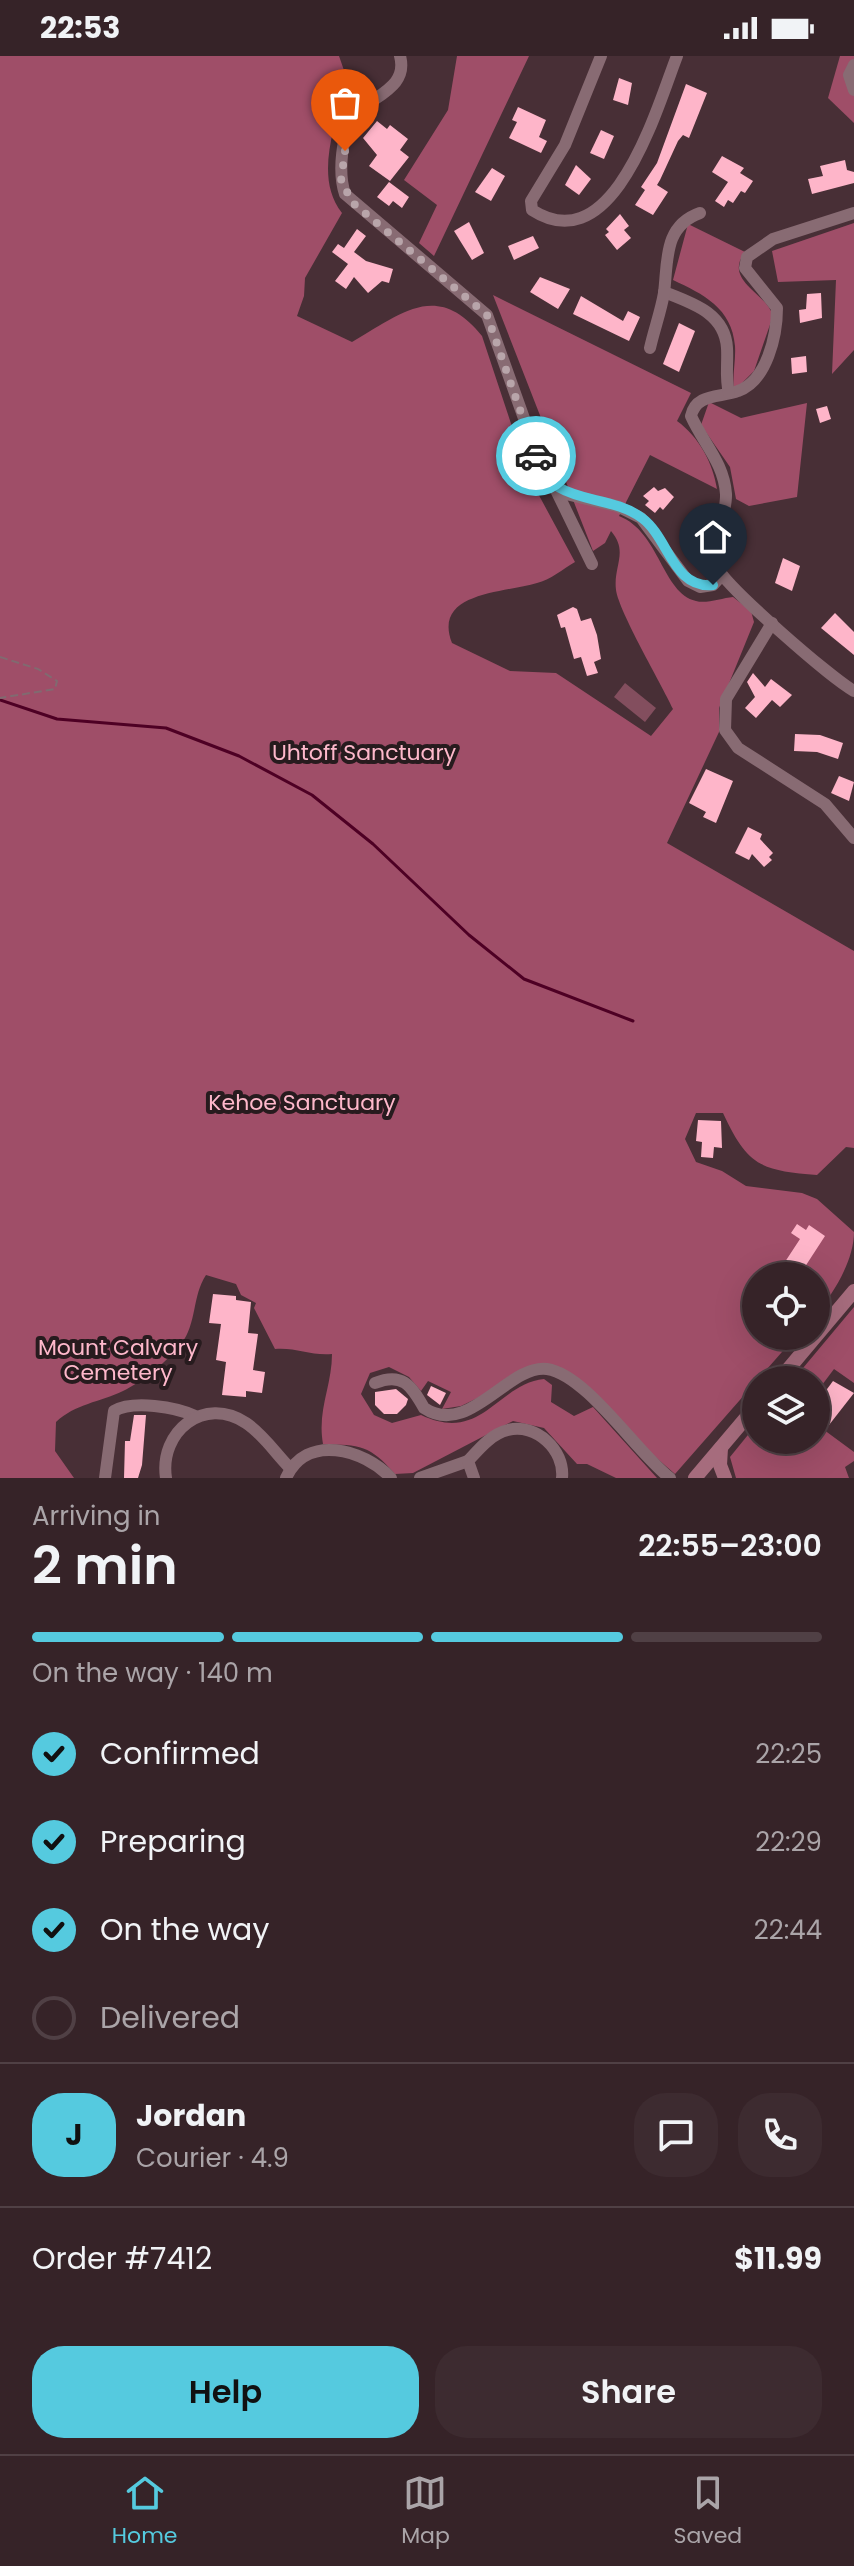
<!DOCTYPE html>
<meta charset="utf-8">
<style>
:root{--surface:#362328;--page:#3d2b30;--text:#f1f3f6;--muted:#aaa4a8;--line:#504045;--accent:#55cadf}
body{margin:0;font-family:Poppins,sans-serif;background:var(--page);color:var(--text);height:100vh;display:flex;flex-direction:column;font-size:30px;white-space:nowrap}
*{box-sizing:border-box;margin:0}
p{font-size:26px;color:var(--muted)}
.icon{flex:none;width:44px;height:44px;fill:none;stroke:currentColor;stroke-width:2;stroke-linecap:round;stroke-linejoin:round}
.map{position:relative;height:1422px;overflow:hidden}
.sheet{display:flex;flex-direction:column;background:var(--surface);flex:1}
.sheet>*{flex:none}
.controls{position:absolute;left:742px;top:1206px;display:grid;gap:16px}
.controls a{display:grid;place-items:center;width:88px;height:88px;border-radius:50%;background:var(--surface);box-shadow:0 8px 32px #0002,0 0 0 2px var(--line);font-size:40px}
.pin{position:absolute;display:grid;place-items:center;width:68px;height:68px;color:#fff;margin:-82px -34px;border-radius:50% 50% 50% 0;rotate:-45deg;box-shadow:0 0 8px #0007}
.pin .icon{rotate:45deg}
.courier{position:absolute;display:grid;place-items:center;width:80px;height:80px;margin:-40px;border:6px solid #55cadf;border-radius:50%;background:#fff;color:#222;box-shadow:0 2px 10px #0007}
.summary em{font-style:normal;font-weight:600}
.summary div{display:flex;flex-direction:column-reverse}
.summary{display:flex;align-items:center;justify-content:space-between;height:136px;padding:0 32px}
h1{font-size:52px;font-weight:600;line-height:60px}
.bar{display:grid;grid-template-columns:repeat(4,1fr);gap:12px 8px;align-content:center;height:96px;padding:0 32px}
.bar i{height:10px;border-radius:6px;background:var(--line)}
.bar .selected{background:var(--accent)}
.bar p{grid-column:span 4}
.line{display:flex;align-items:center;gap:20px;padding:0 32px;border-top:2px solid var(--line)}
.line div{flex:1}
.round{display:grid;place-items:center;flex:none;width:84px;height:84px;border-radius:32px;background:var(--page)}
ol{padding:0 32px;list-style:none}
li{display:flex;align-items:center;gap:24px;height:88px}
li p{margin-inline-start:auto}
li .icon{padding:8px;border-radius:50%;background:var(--accent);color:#111;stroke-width:4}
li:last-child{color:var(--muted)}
li i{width:44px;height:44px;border:4px solid var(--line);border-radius:50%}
.cta{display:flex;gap:16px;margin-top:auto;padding:16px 32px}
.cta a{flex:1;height:92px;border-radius:32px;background:var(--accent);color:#111;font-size:32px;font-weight:600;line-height:92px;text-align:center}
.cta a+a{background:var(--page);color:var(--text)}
.status{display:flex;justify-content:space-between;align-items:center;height:56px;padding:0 40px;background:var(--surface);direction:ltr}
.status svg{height:22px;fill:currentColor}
.tabs{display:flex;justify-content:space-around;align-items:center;height:112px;border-top:2px solid var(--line);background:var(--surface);font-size:22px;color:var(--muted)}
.tabs a{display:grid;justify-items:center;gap:4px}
.tabs .selected{color:var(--accent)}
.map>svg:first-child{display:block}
.green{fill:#834e5e}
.forest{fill:#9f4e68}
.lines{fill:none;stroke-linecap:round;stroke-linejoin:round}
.stream{stroke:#4e0024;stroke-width:3}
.building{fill:#feb5c9}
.path{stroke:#816a70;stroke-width:2;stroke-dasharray:8 4;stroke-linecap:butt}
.minor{stroke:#886b73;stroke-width:12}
.major{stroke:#a66c7d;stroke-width:14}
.done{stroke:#b8a5aa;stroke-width:8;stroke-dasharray:0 14.4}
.route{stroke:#55cadf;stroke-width:10}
.labels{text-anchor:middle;stroke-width:8;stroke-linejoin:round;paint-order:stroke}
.park-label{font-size:22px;fill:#feb8cb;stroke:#271b1e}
</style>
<div class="status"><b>22:53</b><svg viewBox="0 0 49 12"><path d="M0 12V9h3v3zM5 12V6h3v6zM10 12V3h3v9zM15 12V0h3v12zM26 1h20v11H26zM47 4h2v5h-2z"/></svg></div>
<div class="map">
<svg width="854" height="1422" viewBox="0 0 854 1422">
<rect width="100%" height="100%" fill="#482f36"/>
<polygon class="green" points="625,627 656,652 645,666 614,641"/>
<g class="forest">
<path d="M 0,0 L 339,0 L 353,40 L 342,37 C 334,76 315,122 342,157 L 305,222 L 304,240 L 297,260 L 352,286 C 401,258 437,224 482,280 L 528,419 L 575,506 C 563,513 550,524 537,527 C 504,537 432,536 452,587 L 510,615 L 556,617 L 651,680 L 673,653 C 661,627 619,556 616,534 C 613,510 629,496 611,475 L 605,487 L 593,495 L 493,239 L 691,337 L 677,365 C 699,381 713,407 717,433 L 650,399 L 619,460 C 660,476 662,537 696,545 C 706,548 722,542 733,541 L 751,555 L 754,566 L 719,652 L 719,676 L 667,787 L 854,895 L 854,1092 L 846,1091 L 817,1119 C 761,1114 748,1111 723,1057 L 696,1057 L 685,1083 L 696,1106 L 722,1115 L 746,1130 L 802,1137 L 817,1143 L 854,1176 C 854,1204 834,1237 816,1258 L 816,1220 L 756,1220 L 756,1280 L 796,1280 L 675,1418 L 548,1308 L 461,1350 L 442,1353 L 451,1336 L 428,1325 L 421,1335 L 409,1321 L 389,1311 L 370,1317 L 361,1338 L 374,1359 L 392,1367 L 421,1359 C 482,1388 497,1328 544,1323 L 552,1329 L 551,1346 L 574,1360 L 593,1351 L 657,1422 L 616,1422 L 587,1408 L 577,1408 L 544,1372 L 513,1365 L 413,1417 L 395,1418 C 370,1389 360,1389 323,1388 C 317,1354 332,1330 332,1298 C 311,1300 295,1291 275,1293 L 254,1252 L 256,1247 L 241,1239 L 236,1228 L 206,1219 C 192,1240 197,1268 181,1288 C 168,1305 142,1326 123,1335 C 100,1346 75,1348 56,1366 L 55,1395 L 74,1422 L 0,1422 Z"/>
<polygon points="457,0 529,0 434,200 419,187 437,149 404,124 448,54"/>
<polygon points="840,0 854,0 854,67 828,42"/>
<polygon points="854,167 854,294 832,318 836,224 778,226 772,195"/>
<path d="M 688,168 L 745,196 C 723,225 766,236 773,260 L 754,315 L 734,335 C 732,319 736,305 735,290 C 732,252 703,238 673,224 Z"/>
<polygon points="709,346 741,362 807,347 797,441 749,450 736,443 730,411 701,369"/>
<polygon points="854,1251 854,1327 834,1313 816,1337 816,1324 793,1324"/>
<polygon points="816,1368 854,1396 854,1405 845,1411 849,1422 736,1422 730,1401 756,1369 756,1384 816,1384"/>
</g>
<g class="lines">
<polyline class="stream" points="0,644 57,663 166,672 239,700 312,739 373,788 469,879 524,923 633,965"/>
</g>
<g class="building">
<polygon points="619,22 632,27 628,49 613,44"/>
<polygon points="686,28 707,37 689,82 683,79 678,85 660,124 657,129 668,136 653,159 635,149 645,134 641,131 657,107"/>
<polygon points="518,51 546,64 539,81 547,85 541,97 509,82 517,66 512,64"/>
<polygon points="377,65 387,73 390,69 408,83 400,94 409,101 390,125 369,110 377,99 363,82"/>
<polygon points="601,74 614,80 604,103 590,97"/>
<polygon points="722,100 744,112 740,117 753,125 745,137 741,135 733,147 728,144 724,151 715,145 728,126 712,116"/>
<polygon points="845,104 847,114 854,116 854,127 812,138 808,123 823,120 820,110"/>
<polygon points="576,109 591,123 579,139 565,129"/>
<polygon points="492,112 505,120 491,145 475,136"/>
<polygon points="389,126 409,141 402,152 393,145 389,150 377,141"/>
<polygon points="620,158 629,170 624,174 631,182 617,194 605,179 609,176 606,173"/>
<polygon points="469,166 484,197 472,204 454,175"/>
<polygon points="357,173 366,180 354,196 366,205 393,213 389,227 382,225 368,237 354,221 346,233 335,225 348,208 332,196 338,188 344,192"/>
<polygon points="533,180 539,192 514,204 508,190"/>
<polygon points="540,221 570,233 558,253 530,236"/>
<polygon points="821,237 822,262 800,267 799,254 806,253 807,238"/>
<polygon points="581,240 623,265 628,255 640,261 629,285 573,258"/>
<polygon points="679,267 695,275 679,316 663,308"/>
<polygon points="806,300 807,316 792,318 791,302"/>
<polygon points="827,350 831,363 820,367 816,353"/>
<polygon points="654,431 658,435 665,432 674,441 663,454 660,451 655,457 645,449 649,445 643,440"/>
<polygon points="732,481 742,481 743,494 732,494"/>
<polygon points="783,502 800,510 792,535 775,527"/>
<polygon points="573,551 577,553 581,565 591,562 597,579 601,603 594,606 598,617 587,620 581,601 574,603 565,571 561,572 557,559"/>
<polygon points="835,557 854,576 854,599 821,572"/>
<polygon points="753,617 765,631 771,623 792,639 780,651 772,644 756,662 745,652 755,641 747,626"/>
<polygon points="795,678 820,679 843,687 838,703 817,696 794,695"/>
<polygon points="706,713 733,725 716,767 703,761 706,756 689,747"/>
<polygon points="839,720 854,726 849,745 831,737"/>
<polygon points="748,771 762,778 760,783 773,797 769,801 772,804 764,811 752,798 749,804 735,797"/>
<polygon points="698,1064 721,1065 722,1092 714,1091 713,1102 701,1101 702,1086 696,1085"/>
<polygon points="797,1168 806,1174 809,1169 825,1180 799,1220 795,1220 781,1212 800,1183 791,1177"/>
<polygon points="213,1238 236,1240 236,1244 251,1246 248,1277 258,1278 253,1314 265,1316 262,1337 246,1335 246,1341 222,1339 226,1306 216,1304 221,1268 209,1267"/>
<polygon points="833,1325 854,1337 829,1369 816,1360 816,1348"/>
<polygon points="431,1330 446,1337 440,1349 427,1339"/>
<polygon points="396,1333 408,1343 406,1349 397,1358 384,1358 375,1349 375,1336"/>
<polygon points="134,1359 146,1359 142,1409 138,1422 124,1422 125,1385 130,1385"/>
</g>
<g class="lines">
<polyline class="path" points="0,601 38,613 57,625 55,633 0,642"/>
<g class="minor">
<path d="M 400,0 C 409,33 370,40 355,60 C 341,78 338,117 345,138 L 487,259 L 545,421 L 566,438 L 617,450 L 641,462 L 688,525 L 700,531 L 713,529 L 722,519"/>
<path d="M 601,0 L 565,89 L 531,145 L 532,154 C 614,207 657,51 677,0"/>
<polyline points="854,9 849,19 854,34"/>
<path d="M 854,157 L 773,183 L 747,201 L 745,212 L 777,252 C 777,279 767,325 738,335 C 720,342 696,337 691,360 C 703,387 724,407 726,438 C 727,461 709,489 717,511 C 726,531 831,622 854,635"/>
<path d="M 664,236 C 692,247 725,257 727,292 C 728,308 725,321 729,337"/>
<path d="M 650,292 C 654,274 661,255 664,237 C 668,206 663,170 700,157"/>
<polyline points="555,432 592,508"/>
<polyline points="772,567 726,643 725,674 738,692 825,748 854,782"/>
<path d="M 375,1327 C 402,1316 411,1329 424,1352 C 469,1382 508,1308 547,1313 C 587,1319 637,1397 670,1422"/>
<path d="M 105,1422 L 114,1355 C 133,1344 176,1351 195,1360"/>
<path d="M 166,1422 C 159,1376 204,1339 246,1367 C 263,1378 276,1398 290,1412"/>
<path d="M 286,1422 C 306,1377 364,1393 391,1422"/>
<polyline points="420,1422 468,1405"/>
<path d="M 474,1422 L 468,1405 C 479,1393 491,1378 508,1374 C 536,1367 565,1394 562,1422"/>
</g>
<g class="major">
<polyline points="779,1324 854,1235"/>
<polyline points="721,1392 720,1409 725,1422"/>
<polyline points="695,1422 756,1350"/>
</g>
</g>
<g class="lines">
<polyline class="done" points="345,95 341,125 353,147 487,259 536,400"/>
<path class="route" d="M 536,400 C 551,452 605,435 642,462 C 669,482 673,533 713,529"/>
</g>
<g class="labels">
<g class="park-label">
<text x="364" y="704">Uhtoff Sanctuary</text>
<text x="302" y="1054">Kehoe Sanctuary</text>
<text x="118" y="1299">Mount Calvary<tspan x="118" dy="25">Cemetery</tspan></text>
</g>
</g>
</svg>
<div class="controls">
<a><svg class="icon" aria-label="locate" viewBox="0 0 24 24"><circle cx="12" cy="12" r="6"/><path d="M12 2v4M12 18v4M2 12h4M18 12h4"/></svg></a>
<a><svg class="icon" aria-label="layers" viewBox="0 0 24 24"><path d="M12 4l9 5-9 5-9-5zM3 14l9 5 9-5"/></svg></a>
</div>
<div class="pin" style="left:345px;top:95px;background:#ea580c"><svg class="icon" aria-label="bag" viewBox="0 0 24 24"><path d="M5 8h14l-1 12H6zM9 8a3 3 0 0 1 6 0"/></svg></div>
<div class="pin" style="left:713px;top:529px;background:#1f2937"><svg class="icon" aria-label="home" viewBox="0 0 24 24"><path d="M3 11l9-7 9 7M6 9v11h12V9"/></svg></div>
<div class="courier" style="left:536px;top:400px"><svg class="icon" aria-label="car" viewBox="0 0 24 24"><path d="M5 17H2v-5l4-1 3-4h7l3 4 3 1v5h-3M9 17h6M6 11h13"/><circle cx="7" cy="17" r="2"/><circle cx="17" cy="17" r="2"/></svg></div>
</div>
<section class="sheet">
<div class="summary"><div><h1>2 min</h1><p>Arriving in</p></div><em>22:55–23:00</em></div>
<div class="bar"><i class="selected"></i><i class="selected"></i><i class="selected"></i><i></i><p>On the way · 140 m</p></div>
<ol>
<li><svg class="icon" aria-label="check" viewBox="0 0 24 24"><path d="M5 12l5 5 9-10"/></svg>Confirmed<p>22:25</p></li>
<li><svg class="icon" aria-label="check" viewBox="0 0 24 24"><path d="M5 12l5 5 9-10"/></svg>Preparing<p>22:29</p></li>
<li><svg class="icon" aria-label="check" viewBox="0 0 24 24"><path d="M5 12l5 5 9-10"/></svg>On the way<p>22:44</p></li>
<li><i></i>Delivered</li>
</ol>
<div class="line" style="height:144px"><b class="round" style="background:var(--accent);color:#111">J</b><div><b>Jordan</b><p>Courier · 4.9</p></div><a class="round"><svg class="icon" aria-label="chat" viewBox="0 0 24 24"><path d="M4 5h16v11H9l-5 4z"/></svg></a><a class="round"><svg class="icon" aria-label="phone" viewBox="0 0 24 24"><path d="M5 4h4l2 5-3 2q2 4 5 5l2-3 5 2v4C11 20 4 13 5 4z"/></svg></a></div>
<div class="line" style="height:104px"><div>Order #7412</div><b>$11.99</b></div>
<div class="cta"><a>Help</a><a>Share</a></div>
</section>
<nav class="tabs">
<a class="selected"><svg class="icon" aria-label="home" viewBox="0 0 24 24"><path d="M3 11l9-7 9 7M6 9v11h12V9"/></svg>Home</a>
<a><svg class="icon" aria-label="map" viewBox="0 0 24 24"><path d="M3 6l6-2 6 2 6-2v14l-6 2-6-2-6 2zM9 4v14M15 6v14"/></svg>Map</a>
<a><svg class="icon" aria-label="saved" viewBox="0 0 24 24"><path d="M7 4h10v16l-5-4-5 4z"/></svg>Saved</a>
</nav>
